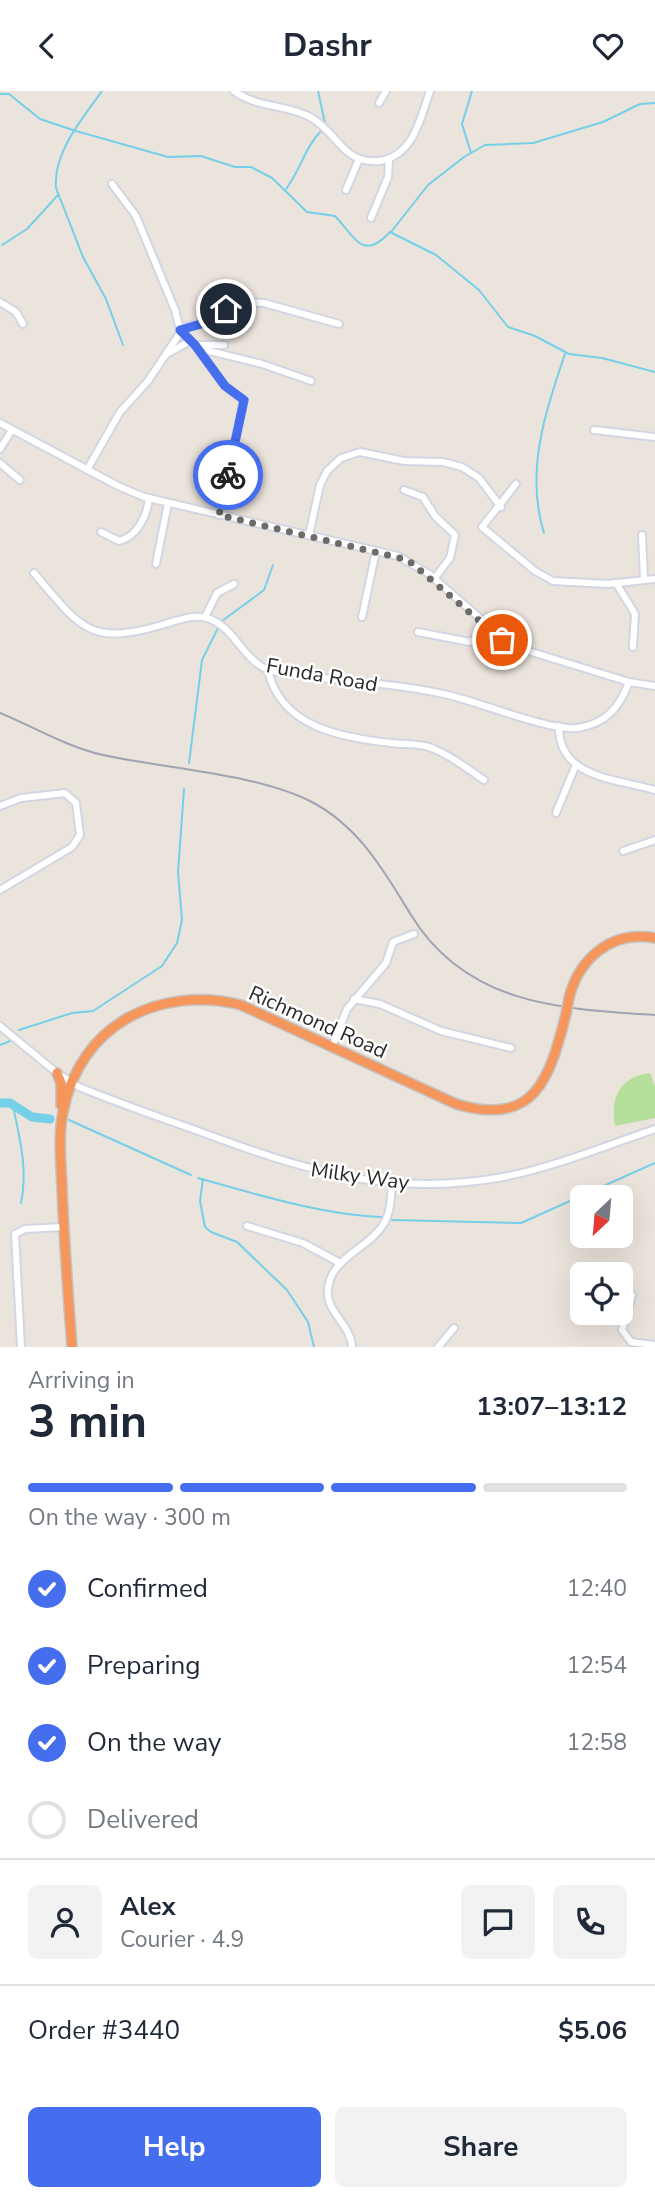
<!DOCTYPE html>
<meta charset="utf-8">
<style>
:root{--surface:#fff;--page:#f2f2f3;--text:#1f2937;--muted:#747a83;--line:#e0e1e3;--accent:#456eef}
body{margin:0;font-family:"Nunito Sans",sans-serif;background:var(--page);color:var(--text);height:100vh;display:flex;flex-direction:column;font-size:26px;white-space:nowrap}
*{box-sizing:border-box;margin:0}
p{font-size:23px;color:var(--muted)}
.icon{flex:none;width:38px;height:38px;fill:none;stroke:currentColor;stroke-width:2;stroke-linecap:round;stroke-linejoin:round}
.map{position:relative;height:1256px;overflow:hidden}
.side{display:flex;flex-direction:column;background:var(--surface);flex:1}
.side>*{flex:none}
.needle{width:46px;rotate:206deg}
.tools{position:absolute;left:570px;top:1094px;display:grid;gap:14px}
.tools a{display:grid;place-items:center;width:63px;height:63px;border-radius:10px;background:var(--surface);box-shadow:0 7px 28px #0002;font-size:35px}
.pin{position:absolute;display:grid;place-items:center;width:60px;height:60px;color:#fff;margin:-30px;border:4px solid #fff;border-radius:50%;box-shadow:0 2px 7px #0007}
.courier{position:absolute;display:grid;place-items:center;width:70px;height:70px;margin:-35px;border:5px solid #456eef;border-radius:50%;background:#fff;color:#222;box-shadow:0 2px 9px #0007}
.overview em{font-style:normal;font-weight:700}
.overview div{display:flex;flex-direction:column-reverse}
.overview{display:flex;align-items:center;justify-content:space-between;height:119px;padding:0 28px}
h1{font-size:46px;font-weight:700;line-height:52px}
.bar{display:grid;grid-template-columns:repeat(4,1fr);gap:10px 7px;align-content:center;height:84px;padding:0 28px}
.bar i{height:9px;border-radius:5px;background:var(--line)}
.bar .active{background:var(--accent)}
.bar p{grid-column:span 4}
.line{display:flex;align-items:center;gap:18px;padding:0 28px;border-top:2px solid var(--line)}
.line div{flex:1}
.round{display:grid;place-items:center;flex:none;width:74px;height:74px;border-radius:10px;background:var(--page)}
ol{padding:0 28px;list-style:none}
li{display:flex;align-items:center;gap:21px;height:77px}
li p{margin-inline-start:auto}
li .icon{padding:7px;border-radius:50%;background:var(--accent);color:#fff;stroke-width:4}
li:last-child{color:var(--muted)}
li i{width:38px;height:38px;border:4px solid var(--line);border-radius:50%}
.button{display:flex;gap:14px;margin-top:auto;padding:14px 28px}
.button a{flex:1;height:80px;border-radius:10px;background:var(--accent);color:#fff;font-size:28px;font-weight:700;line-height:80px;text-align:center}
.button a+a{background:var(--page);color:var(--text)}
header{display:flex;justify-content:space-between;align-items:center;height:91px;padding:0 28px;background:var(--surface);font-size:32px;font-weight:700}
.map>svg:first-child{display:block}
.green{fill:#b6df9c}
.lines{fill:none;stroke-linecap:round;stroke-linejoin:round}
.stream{stroke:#75cfe8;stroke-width:2}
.river{stroke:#75cfe8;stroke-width:9}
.minor-casing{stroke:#d2d6e2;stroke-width:10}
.highway-casing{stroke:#c3c3c3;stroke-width:12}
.minor{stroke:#fff;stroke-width:6}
.highway{stroke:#f5975d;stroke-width:9}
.rail{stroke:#9fa3b3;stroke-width:2}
.highway-bridge-casing{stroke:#c3c3c3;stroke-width:12;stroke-linecap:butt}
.highway-bridge{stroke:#f5975d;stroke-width:9}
.done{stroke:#6e6b68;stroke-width:7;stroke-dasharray:0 12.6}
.route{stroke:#456eef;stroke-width:9}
.labels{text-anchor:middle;stroke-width:5;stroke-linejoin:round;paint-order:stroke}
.street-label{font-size:21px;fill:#2a2a2a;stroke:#fff}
</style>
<header><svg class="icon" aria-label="back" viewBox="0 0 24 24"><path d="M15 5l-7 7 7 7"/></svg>Dashr<svg class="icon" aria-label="heart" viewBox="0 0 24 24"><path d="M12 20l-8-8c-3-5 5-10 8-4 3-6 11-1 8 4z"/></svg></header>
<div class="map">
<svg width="655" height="1256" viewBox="0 0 655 1256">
<rect width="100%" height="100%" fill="#ebe4dc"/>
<path class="green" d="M 650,982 L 655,995 L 655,1027 L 615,1035 C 610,1007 619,986 650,982 Z"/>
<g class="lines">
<g class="stream">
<path d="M 102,0 C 83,27 53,61 56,97 L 83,166 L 106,208 L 123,254"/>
<polyline points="318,0 325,32"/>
<path d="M 0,3 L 9,3 L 40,28 L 76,40 L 168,66 L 201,65 L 235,76 L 251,76 L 272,87 L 307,121 L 335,125 C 355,146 363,171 390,141 L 436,164 L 479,199 L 508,236 L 535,245 L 569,263 L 602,267 L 655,281"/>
<polyline points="471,62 462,33 472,0"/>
<path d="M 286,98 C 300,80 305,56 321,40"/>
<polyline points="391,141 428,94 464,66 485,54 533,52 603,31 640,13 655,12"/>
<polyline points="2,154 27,138 58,104"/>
<path d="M 544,442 C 525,381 545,322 565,263"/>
<polyline points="222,530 264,499 273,474"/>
<polyline points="189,672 202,569 218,537"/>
<polyline points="19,939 72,922 93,920 162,875 177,852 182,829 178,781 184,698"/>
<polyline points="0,954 10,950"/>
<path d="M 13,1015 C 20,1049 28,1078 21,1112"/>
<polyline points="69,1029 191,1084"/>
<path d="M 198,1087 C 255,1103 323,1124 382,1126"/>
<polyline points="203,1088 200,1110 205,1136 211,1141 237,1151 287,1199 308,1231 314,1256"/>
<polyline points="392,1129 521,1132 655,1072"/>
</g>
<polyline class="river" points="0,1012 10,1012 32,1026 50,1028"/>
<defs>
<g id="minor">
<path d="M 234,0 C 257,17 286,13 310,26 C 326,34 335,51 349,62 C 358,69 369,71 380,70 C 414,64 420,28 430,0"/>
<polyline points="379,12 386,0"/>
<polyline points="112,93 136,125 175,219 180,239 195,254 225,295 244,309 219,424"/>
<polyline points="346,99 359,68"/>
<polyline points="371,127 388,86 389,68"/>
<polyline points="0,211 16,221 23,233"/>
<polyline points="195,254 224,254"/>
<polyline points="197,257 262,273 311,290"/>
<polyline points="167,263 190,250"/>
<polyline points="0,332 118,395 144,406 398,465 429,483 512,555 629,591 655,595"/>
<polyline points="594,339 655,346"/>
<polyline points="0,358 12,339"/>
<polyline points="0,372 20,389"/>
<polyline points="87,379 120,321 148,290 184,236 208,231 245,211 264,212 339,233"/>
<polyline points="516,393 482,436 535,480 553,490 608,493 655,488"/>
<polyline points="404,399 423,406 435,425 455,444 450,467 434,488"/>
<path d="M 101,441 L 119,450 C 137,446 147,425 149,407"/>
<polyline points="309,444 320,394 327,380 341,367 360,361 404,370 443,371 462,376 479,387 501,416"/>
<polyline points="642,444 644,487"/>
<polyline points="156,473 168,412"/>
<path d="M 34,482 C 81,537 89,556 165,533 C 179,529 193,523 207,527 C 234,535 242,568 268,579 C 327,591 389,590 448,604 C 479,611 549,640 577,637 C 606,633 620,616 629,591"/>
<polyline points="616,492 635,523 633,556"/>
<polyline points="205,526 217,502 234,493"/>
<polyline points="362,526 376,460"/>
<polyline points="418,541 470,551 490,538"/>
<path d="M 268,579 C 280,636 342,647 392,652 C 405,654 422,652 434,658 C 452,665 469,679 484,689"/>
<path d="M 559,635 C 558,687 616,688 655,699"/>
<polyline points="0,715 21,707 65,702 76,712 80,744 72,756 0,799"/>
<polyline points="556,722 575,676"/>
<polyline points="623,760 655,749"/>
<polyline points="354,908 380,913 441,940 511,957"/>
<path d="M 0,935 L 57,982 L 79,996 C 118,1012 159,1026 198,1040 C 304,1079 389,1107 503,1086 C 555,1076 605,1055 655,1038"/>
<polyline points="332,956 347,918 386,872 393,851 414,843"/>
<polyline points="247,1135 303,1152 340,1172"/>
<polyline points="632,1204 622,1239 631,1251 655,1254"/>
<polyline points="21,1256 15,1143 25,1138 63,1136"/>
<path d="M 352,1256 C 351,1233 325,1221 328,1198 C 331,1166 368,1158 383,1134 C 391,1122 391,1106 392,1092"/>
<polyline points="438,1256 454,1237"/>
</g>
<g id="highway">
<path d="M 569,907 C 579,867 612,839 655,847"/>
<polyline points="57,982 61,992 61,1014"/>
<path d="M 72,1256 C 68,1203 64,1149 62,1096 C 61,1071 58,1045 63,1021 C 80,933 159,894 241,914 L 456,1013 C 536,1037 550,986 566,923"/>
</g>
</defs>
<use href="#minor" class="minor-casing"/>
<use href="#highway" class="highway-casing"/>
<use href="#minor" class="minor"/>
<use href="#highway" class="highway"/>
<path class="rail" d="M 0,622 C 34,636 67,656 103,664 C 167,678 253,682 310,710 C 359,735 384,780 411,824 C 466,914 560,918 655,924"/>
<defs>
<polyline id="highway-bridge" points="566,923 569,907"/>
</defs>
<use href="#highway-bridge" class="highway-bridge-casing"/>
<use href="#highway-bridge" class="highway-bridge"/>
</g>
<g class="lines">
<polyline class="done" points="228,384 219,424 408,469 502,549"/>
<polyline class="route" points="226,218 208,231 180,239 195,254 225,295 244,309 228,384"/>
</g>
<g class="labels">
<g class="street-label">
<text transform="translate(322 584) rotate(10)" y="7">Funda Road</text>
<text transform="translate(318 931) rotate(24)" y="7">Richmond Road</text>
<text transform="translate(360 1085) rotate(8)" y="7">Milky Way</text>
</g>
</g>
</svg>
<div class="tools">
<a><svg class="needle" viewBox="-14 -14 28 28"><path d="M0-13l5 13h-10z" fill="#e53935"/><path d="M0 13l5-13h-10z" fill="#747a83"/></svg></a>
<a><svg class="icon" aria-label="locate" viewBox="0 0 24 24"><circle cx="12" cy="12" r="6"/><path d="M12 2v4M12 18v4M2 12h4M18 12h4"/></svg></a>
</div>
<div class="pin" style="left:502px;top:549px;background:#ea580c"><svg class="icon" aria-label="bag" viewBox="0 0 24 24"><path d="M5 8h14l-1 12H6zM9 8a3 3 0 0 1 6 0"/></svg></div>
<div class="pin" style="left:226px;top:218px;background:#1f2937"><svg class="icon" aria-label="home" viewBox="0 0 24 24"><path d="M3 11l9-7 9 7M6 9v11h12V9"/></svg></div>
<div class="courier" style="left:228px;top:384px"><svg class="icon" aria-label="bike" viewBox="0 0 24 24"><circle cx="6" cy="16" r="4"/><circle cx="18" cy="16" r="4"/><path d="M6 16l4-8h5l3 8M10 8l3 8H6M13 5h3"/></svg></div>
</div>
<section class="side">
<div class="overview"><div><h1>3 min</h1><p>Arriving in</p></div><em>13:07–13:12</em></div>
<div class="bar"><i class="active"></i><i class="active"></i><i class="active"></i><i></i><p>On the way · 300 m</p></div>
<ol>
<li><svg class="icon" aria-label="check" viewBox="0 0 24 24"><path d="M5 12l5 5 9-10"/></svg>Confirmed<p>12:40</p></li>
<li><svg class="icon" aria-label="check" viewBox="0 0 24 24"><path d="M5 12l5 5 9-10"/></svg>Preparing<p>12:54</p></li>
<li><svg class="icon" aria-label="check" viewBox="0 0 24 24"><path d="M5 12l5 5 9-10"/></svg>On the way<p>12:58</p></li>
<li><i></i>Delivered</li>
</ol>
<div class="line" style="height:126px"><a class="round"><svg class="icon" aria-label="person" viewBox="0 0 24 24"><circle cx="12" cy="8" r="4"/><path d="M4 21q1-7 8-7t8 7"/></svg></a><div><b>Alex</b><p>Courier · 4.9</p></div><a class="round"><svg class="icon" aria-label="chat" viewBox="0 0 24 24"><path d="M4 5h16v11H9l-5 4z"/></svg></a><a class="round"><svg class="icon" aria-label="phone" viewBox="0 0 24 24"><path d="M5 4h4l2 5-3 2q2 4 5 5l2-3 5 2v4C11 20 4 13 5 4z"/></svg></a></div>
<div class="line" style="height:91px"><div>Order #3440</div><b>$5.06</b></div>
<div class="button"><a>Help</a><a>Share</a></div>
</section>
